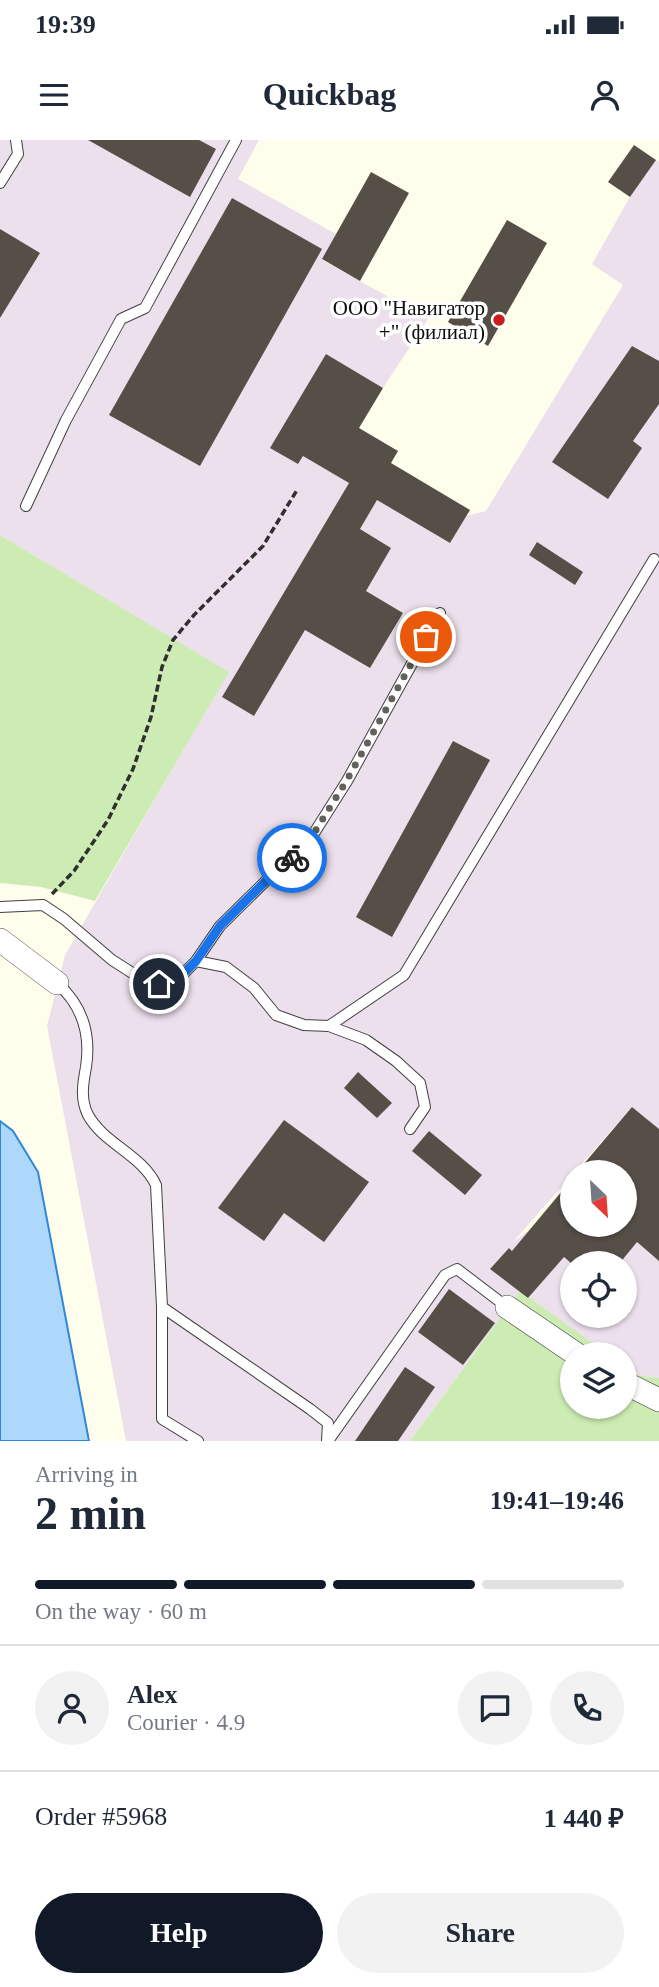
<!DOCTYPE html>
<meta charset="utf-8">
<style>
:root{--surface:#fff;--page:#f2f2f3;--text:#1f2937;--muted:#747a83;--line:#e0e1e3;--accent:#111827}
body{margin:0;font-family:"Times New Roman",serif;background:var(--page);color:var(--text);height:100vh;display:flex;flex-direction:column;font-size:26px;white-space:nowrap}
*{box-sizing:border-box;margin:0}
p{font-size:23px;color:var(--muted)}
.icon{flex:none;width:38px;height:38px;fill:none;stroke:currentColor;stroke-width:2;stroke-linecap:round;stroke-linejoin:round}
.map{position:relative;height:1301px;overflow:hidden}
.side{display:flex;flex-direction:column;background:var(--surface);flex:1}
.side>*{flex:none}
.needle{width:46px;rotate:155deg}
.tools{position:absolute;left:560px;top:1020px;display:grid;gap:14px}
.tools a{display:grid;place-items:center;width:77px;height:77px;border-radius:50%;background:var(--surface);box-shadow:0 2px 5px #0004;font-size:35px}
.pin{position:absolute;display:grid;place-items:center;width:60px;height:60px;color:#fff;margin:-30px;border:4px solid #fff;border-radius:50%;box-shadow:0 2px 7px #0007}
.courier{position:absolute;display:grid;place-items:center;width:70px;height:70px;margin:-35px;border:5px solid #1a73e8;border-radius:50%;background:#fff;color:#222;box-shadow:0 2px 9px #0007}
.summary em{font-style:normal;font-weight:700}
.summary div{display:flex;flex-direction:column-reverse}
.summary{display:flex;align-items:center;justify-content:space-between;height:119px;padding:0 35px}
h1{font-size:46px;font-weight:700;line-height:52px}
.bar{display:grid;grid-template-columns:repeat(4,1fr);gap:10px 7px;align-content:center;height:84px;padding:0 35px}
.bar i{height:9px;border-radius:5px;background:var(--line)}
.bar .on{background:var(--accent)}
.bar p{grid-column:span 4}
.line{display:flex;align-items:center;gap:18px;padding:0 35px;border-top:2px solid var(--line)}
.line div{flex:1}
.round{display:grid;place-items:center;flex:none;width:74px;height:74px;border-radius:37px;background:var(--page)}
.primary-button{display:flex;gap:14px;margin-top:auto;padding:14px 35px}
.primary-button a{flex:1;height:80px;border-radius:42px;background:var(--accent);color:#fff;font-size:28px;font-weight:700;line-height:80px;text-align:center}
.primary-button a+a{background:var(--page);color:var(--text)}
.status{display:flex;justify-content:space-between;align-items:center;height:49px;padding:0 35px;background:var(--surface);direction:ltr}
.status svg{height:19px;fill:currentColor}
header{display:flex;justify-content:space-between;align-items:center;height:91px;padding:0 35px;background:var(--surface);font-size:32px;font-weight:700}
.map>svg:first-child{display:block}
.industrial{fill:#ece0ec}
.green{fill:#cdecb3}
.water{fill:#add8fb;stroke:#2e88d7;stroke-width:2}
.building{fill:#564f48}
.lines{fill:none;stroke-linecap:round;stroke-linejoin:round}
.service-casing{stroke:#404040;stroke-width:12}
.minor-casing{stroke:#404040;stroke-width:24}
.path{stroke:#2f2f2f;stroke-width:3.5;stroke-dasharray:7 3.5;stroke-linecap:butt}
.service{stroke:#fff;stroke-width:10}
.minor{stroke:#fff;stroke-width:23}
.done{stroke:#62615b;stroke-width:7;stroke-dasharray:0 12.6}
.route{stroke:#1a73e8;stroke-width:9}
.poi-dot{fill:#c71e1a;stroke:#fff;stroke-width:2.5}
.labels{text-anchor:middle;stroke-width:7;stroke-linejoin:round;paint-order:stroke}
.poi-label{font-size:21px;fill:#0d0d0d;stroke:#fff;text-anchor:end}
</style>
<div class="status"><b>19:39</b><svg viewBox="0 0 49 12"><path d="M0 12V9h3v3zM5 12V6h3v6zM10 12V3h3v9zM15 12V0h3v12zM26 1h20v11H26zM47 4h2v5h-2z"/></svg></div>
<header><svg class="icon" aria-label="menu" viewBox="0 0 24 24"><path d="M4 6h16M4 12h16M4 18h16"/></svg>Quickbag<svg class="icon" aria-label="person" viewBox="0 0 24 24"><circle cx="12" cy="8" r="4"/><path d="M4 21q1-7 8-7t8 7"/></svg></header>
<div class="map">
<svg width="659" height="1301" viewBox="0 0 659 1301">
<rect width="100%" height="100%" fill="#fffdec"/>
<polygon class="industrial" points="0,0 259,0 238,39 336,94 322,120 428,179 383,248 326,214 298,324 303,316 349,343 223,557 254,576 305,490 370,528 403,473 337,434 371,442 391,408 360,389 377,360 450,403 466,376 486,371 623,145 592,124 630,57 656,20 659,22 659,989 632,967 513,1102 531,1089 572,1123 572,1176 625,1176 625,1124 619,1123 637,1102 654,1117 659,1112 659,1238 637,1235 625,1226 625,1214 608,1214 528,1158 546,1137 509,1108 490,1129 520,1151 410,1301 126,1301 47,886 65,815 228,532 0,395"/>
<g class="green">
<polygon points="0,395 229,532 95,761 41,747 0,743"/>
<polygon points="520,1151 608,1214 572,1214 572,1267 625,1267 625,1226 637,1235 659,1238 659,1301 410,1301"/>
</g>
<polygon class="water" points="0,981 13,991 38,1032 89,1301 0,1301"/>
<g class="building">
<polygon points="88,0 199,0 216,9 190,57"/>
<polygon points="634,5 656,20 630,57 608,42"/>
<polygon points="371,32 409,53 360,141 322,119"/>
<polygon points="232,58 322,109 200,326 109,275"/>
<polygon points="507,80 547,103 488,206 448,182"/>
<polygon points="0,89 40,113 0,178"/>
<polygon points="632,206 659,221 659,264 633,301 642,308 608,359 552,322"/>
<polygon points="326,214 383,248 359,288 398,311 391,323 470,370 450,403 377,360 360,389 391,408 366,451 403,473 370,528 305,490 254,576 222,557 349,343 303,316 298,324 270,308"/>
<polygon points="537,402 583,432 575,445 529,415"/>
<polygon points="453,601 490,620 392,797 356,777"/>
<polygon points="358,932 392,963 377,978 344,948"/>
<polygon points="632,967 659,989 659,1121 637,1102 619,1124 572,1124 564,1117 528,1158 490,1129 509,1108 512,1111 572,1039 572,1085 625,1085 625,1032 577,1032"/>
<polygon points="284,980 369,1042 324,1102 284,1073 264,1101 218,1068"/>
<polygon points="429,991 482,1035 465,1055 412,1011"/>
<polygon points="449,1149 495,1183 463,1225 418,1192"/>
<polygon points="405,1227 435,1247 398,1301 355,1301"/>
</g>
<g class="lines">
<defs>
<g id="service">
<polyline points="0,43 18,14 16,0"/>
<polyline points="26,366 66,280 121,179 145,168 236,0"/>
<polyline points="0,767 43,765 64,779 112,820 137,836 159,844 182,835 196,821 220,786 278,729 304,709 347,641 440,473"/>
<polyline points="196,821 226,827 254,848 276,875 304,885 329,886 404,835 654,419"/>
<path d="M 57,843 C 82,865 91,894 86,927 C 83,943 80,959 88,975 C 104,1004 142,1015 156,1045 L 162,1167 L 162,1279 L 198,1301"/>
<polyline points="329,886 366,900 396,921 420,943 425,967 410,989"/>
<polyline points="162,1167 310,1269 328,1283 327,1301"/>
<polyline points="328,1301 445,1135 457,1129 507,1167"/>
</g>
<g id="minor">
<polyline points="0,800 57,843"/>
<polyline points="507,1167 576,1214"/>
<polyline points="625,1243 659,1260"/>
</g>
</defs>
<use href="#service" class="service-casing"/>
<use href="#minor" class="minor-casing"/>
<polyline class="path" points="52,754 74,731 108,680 133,629 151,577 162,527 173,500 194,475 263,406 297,350"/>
<use href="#service" class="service"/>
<use href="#minor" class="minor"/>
</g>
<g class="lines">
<polyline class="done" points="292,718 304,709 347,640 426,497"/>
<polyline class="route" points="159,844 182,835 196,821 220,786 278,729 292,718"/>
</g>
<circle class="poi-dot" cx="499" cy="180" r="7"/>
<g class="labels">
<g class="poi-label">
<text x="485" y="175">ООО "Навигатор<tspan x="485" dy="24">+" (филиал)</tspan></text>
</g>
</g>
</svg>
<div class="tools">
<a><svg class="needle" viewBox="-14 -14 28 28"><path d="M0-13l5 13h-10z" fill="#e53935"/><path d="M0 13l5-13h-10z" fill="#747a83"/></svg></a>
<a><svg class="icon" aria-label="locate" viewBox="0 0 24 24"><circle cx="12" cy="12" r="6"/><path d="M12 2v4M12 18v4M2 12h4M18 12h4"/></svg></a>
<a><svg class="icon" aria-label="layers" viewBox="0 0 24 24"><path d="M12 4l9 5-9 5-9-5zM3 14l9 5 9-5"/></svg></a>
</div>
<div class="pin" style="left:426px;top:497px;background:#ea580c"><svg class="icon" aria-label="bag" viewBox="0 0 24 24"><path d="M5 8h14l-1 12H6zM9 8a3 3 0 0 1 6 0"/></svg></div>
<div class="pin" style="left:159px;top:844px;background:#1f2937"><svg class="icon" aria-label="home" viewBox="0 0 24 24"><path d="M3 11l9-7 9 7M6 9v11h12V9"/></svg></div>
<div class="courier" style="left:292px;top:718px"><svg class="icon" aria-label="bike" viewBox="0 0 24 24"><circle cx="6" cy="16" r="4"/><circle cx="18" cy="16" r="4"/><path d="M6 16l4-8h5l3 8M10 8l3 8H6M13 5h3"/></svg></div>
</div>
<section class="side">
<div class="summary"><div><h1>2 min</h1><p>Arriving in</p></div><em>19:41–19:46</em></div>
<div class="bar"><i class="on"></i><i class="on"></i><i class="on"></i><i></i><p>On the way · 60 m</p></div>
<div class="line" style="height:126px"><a class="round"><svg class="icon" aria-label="person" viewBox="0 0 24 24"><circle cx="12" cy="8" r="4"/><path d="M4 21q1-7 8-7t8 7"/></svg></a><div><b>Alex</b><p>Courier · 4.9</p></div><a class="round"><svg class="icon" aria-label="chat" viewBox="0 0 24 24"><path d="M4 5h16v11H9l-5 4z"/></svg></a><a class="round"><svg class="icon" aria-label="phone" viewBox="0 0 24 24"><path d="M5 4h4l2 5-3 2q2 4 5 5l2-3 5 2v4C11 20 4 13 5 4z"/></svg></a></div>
<div class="line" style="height:91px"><div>Order #5968</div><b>1 440 ₽</b></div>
<div class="primary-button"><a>Help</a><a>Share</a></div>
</section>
